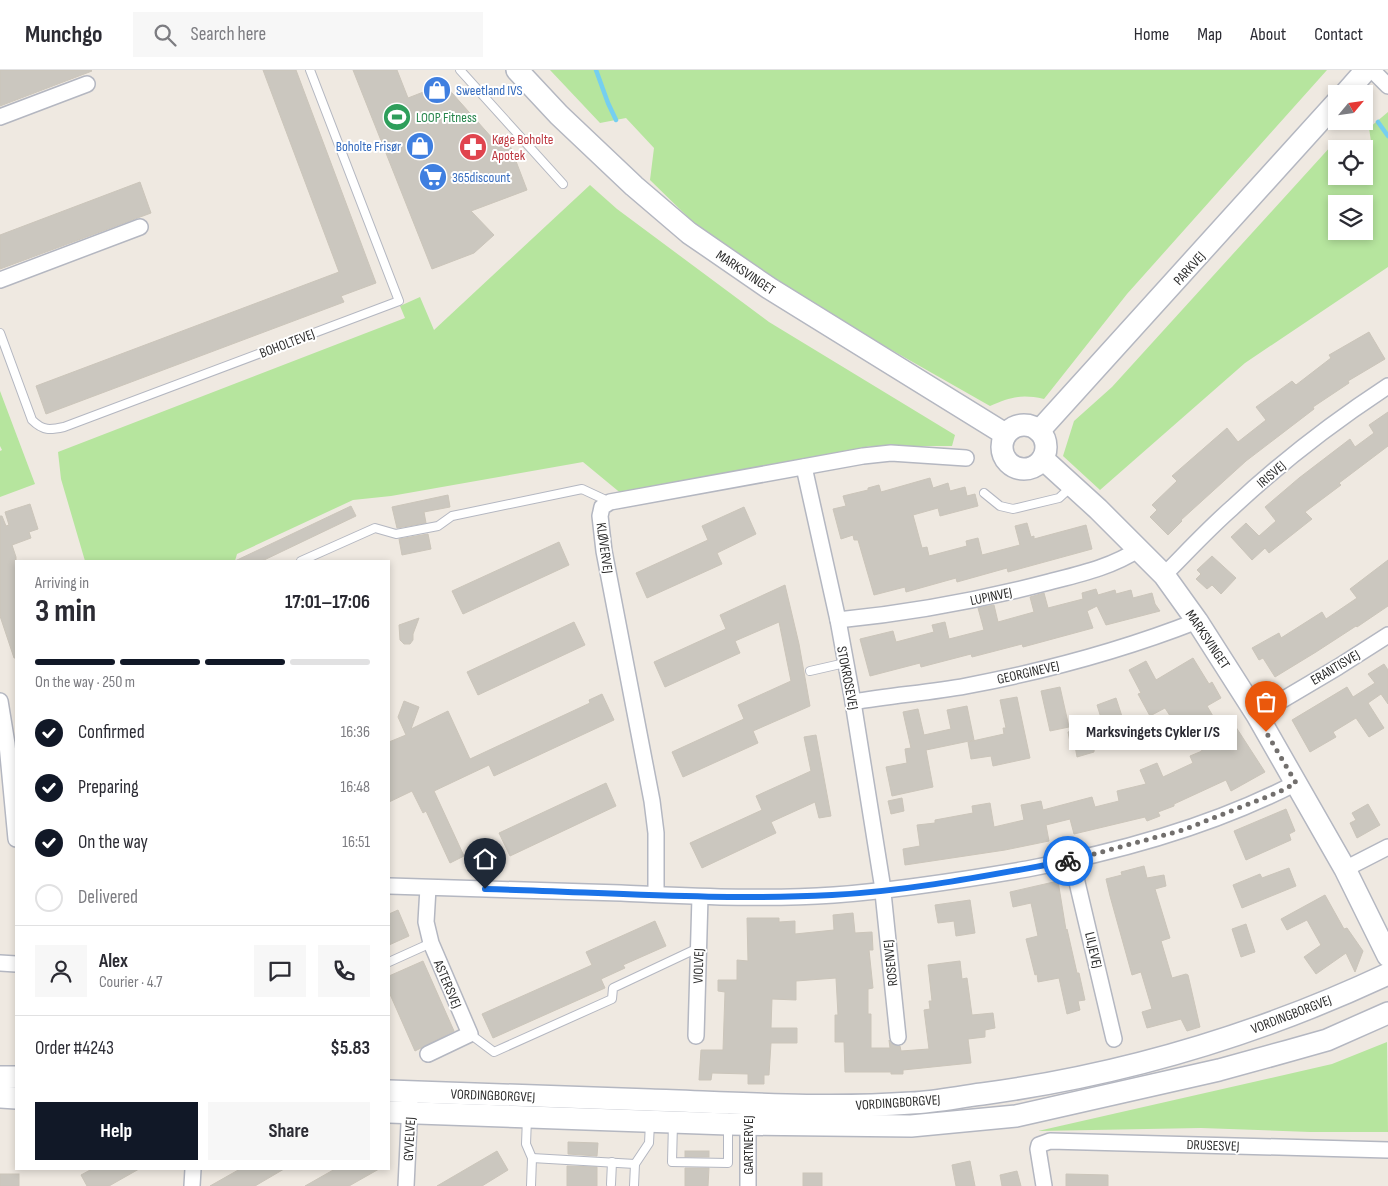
<!DOCTYPE html>
<meta charset="utf-8">
<style>
:root{--surface:#fff;--page:#f7f7f7;--text:#2b2b33;--muted:#7c7c81;--line:#e1e1e2;--accent:#111827}
body{margin:0;font-family:"Sofia Sans Condensed",sans-serif;background:var(--page);color:var(--text);height:100vh;display:flex;flex-direction:column;font-size:19px;white-space:nowrap}
*{box-sizing:border-box;margin:0}
p{font-size:16px;color:var(--muted)}
.icon{flex:none;width:28px;height:28px;fill:none;stroke:currentColor;stroke-width:2;stroke-linecap:round;stroke-linejoin:round}
.map{position:relative;flex:1;overflow:hidden}
.side{position:absolute;left:15px;top:490px;width:375px;height:610px;display:flex;flex-direction:column;background:var(--surface);border-radius:0px;box-shadow:0 2px 8px #0003}
.side>*{flex:none}
.needle{width:32px;rotate:61deg}
.buttons{position:absolute;left:1328px;top:15px;display:grid;gap:10px}
.buttons a{display:grid;place-items:center;width:45px;height:45px;border-radius:0px;background:var(--surface);box-shadow:0 2px 8px #0003;font-size:25px}
.pin{position:absolute;display:grid;place-items:center;width:42px;height:42px;color:#fff;margin:-51px -21px;border-radius:50% 50% 50% 0;rotate:-45deg;box-shadow:0 0 5px #0007}
.pin .icon{rotate:45deg}
.courier{position:absolute;display:grid;place-items:center;width:50px;height:50px;margin:-25px;border:4px solid #1a73e8;border-radius:50%;background:#fff;color:#222;box-shadow:0 1px 6px #0007}
.bubble{position:absolute;height:35px;border-radius:0px;background:var(--surface);box-shadow:0 2px 8px #0003;font-size:16px;font-weight:700;line-height:35px;text-align:center}
.summary em{font-style:normal;font-weight:700}
.summary div{display:flex;flex-direction:column-reverse}
.summary{display:flex;align-items:center;justify-content:space-between;height:85px;padding:0 20px}
h1{font-size:32px;font-weight:700;line-height:38px}
.bar{display:grid;grid-template-columns:repeat(4,1fr);gap:8px 5px;align-content:center;height:60px;padding:0 20px}
.bar i{height:6px;border-radius:4px;background:var(--line)}
.bar .current{background:var(--accent)}
.bar p{grid-column:span 4}
.line{display:flex;align-items:center;gap:12px;padding:0 20px;border-top:1px solid var(--line)}
.line div{flex:1}
.round{display:grid;place-items:center;flex:none;width:52px;height:52px;border-radius:0px;background:var(--page)}
ol{padding:0 20px;list-style:none}
li{display:flex;align-items:center;gap:15px;height:55px}
li p{margin-inline-start:auto}
li .icon{padding:5px;border-radius:50%;background:var(--accent);color:#fff;stroke-width:4}
li:last-child{color:var(--muted)}
li i{width:28px;height:28px;border:2px solid var(--line);border-radius:50%}
.primary-button{display:flex;gap:10px;margin-top:auto;padding:10px 20px}
.primary-button a{flex:1;height:58px;border-radius:0px;background:var(--accent);color:#fff;font-size:20px;font-weight:700;line-height:58px;text-align:center}
.primary-button a+a{background:var(--page);color:var(--text)}
header{display:flex;align-items:center;gap:30px;box-sizing:border-box;height:70px;padding:0 25px;background:var(--surface);border-bottom:1px solid var(--line)}
header strong{font-size:24px}
nav{display:flex;gap:28px;margin-inline-start:auto;font-size:18px}
.search{width:350px;height:45px;background:var(--page);display:flex;align-items:center;gap:12px;box-sizing:border-box;padding:0 18px;border-radius:0px;color:var(--muted);font-size:19px}
.map>svg:first-child{display:block}
.green{fill:#b6e59e;fill-rule:evenodd}
.lines{fill:none;stroke-linecap:round;stroke-linejoin:round}
.stream{stroke:#75cff0;stroke-width:4.5}
.building{fill:#cbc7bf;stroke:#cbc5ba}
.lane-casing{stroke:#b4b7c1;stroke-width:10}
.street-casing{stroke:#b4b7c1;stroke-width:18}
.secondary-casing{stroke:#b4b7c1;stroke-width:24}
.lane{stroke:#fff;stroke-width:8}
.street{stroke:#fff;stroke-width:15}
.secondary{stroke:#fff;stroke-width:21}
.done{stroke:#726f6d;stroke-width:5;stroke-dasharray:0 9}
.route{stroke:#1a73e8;stroke-width:6}
.labels{text-anchor:middle;stroke-width:4;stroke-linejoin:round;paint-order:stroke}
.shop-label{font-size:14px;fill:#366cbe;stroke:#fff;text-anchor:start}
.leisure-label{font-size:14px;fill:#27864d;stroke:#fff;text-anchor:start}
.health-label{font-size:14px;fill:#be3a42;stroke:#fff;text-anchor:start}
.street-label{font-size:14px;fill:#2e2e2e;stroke:#fff}
</style>
<header>
<strong>Munchgo</strong>
<div class="search"><svg class="icon" aria-label="search" viewBox="0 0 24 24"><circle cx="10" cy="10" r="6"/><path d="M15 15l6 6"/></svg>Search here</div>
<nav><a>Home</a><a>Map</a><a>About</a><a>Contact</a></nav>
</header>
<div class="map">
<svg width="1388" height="1116" viewBox="0 0 1388 1116">
<rect width="100%" height="100%" fill="#efe9e1"/>
<g class="green">
<path d="M 550,0 L 1327,0 L 1127,224 L 1044,329 C 1021,324 1011,327 990,336 L 779,216 L 694,153 L 650,110 L 654,78 L 626,48 L 600,53 Z"/>
<path d="M 1388,42 L 1388,197 L 1245,293 L 1100,420 L 1063,386 L 1074,351 L 1112,317 L 1332,75 L 1340,79 L 1336,79 L 1336,106 L 1364,106 L 1364,83 L 1368,83 L 1372,78 L 1369,58 ZM 1336,134 L 1364,134 L 1364,161 L 1336,161 Z"/>
<polygon points="590,115 617,139 769,252 955,365 952,376 871,376 623,425 583,392 391,426 353,430 237,484 235,491 85,491 61,409 58,382 405,248 400,236 420,227 434,260"/>
<polygon points="0,321 35,414 0,427 0,381 2,380 0,376"/>
<polygon points="1387,972 1388,1062 1310,1062 1201,1058 1038,1061 1332,994"/>
</g>
<g class="lines">
<g class="stream">
<polyline points="596,0 608,33 616,50"/>
<polyline points="1378,52 1388,66"/>
</g>
</g>
<g class="building">
<polygon points="0,0 91,0 92,1 0,36"/>
<polygon points="263,0 296,0 376,213 341,226 344,232 46,344 36,316 339,202"/>
<polygon points="353,0 397,0 408,28 444,14 493,69 506,65 527,120 471,141 494,165 474,183 432,199"/>
<polygon points="140,112 151,143 0,199 0,165"/>
<polygon points="1369,262 1385,289 1348,311 1349,313 1313,337 1314,339 1246,391 1181,450 1182,451 1168,465 1150,447 1157,440 1152,435 1177,411 1172,406 1227,358 1238,372 1266,350 1256,337 1292,311 1296,315 1331,288 1329,285"/>
<polygon points="1388,342 1388,376 1339,413 1341,415 1305,442 1312,449 1269,483 1265,478 1252,490 1231,467 1246,453 1259,466 1276,451 1265,437 1299,408 1350,369 1355,377 1374,363 1369,355"/>
<polygon points="930,408 933,418 948,413 950,421 965,417 967,426 975,424 978,436 940,446 938,438 913,445 922,478 927,477 929,486 967,476 966,471 978,468 982,485 1020,475 1015,456 1027,453 1031,467 1034,466 1034,469 1086,455 1092,479 1008,502 1007,498 957,512 956,508 906,522 905,517 874,525 858,470 854,470 853,465 841,469 833,439 846,436 843,426 868,420 868,418 879,415 881,422"/>
<polygon points="448,425 450,437 424,442 426,453 397,458 392,437"/>
<polygon points="30,434 38,459 29,462 31,468 12,475 16,487 16,588 14,588 0,546 0,446 2,446 6,456 9,455 5,442"/>
<polygon points="351,436 356,446 262,491 235,491"/>
<polygon points="744,437 756,464 717,483 722,494 647,528 636,503 708,470 702,456"/>
<polygon points="428,464 431,479 402,485 399,469"/>
<polygon points="559,472 569,495 463,544 452,521"/>
<polygon points="1212,486 1236,508 1221,524 1212,515 1207,519 1196,509 1201,504 1197,500"/>
<polygon points="1388,490 1388,536 1357,557 1356,556 1316,582 1275,607 1263,588 1259,590 1252,578 1279,563 1281,568 1322,542 1326,549 1357,528 1350,519"/>
<polygon points="785,515 799,574 810,636 753,661 758,673 683,707 672,682 744,649 738,635 791,611 779,552 735,571 740,583 665,617 654,592 726,559 720,545"/>
<polygon points="1096,519 1098,525 1115,520 1116,524 1131,520 1133,528 1152,523 1155,534 1160,541 1106,555 1097,536 1087,541 1093,558 1023,577 1022,574 972,587 971,584 921,597 920,593 870,606 860,569 893,561 896,572 934,562 932,555 945,552 949,569 984,560 978,538 994,535 998,552 1034,542 1030,527 1044,523 1048,538 1083,529 1082,523"/>
<polygon points="419,548 413,564 413,570 410,574 404,574 400,570 399,555"/>
<polygon points="574,552 585,575 478,625 467,602"/>
<polygon points="1193,588 1209,614 1212,612 1221,628 1207,636 1220,658 1232,651 1265,702 1231,721 1226,710 1174,734 1174,736 1158,742 1160,746 1147,751 1145,747 1074,764 1070,749 1046,755 1049,771 1005,780 905,795 903,779 920,776 917,755 935,753 935,750 973,743 972,736 990,733 994,757 1024,750 1021,735 1041,731 1043,740 1092,727 1095,737 1119,731 1117,721 1146,714 1140,700 1157,693 1163,707 1193,693 1190,686 1202,681 1189,654 1187,655 1183,647 1174,652 1165,638 1150,646 1138,624 1141,623 1129,600 1146,591 1156,610"/>
<polygon points="1384,594 1388,600 1388,634 1381,624 1368,633 1384,658 1369,667 1356,648 1333,662 1336,667 1310,682 1292,650 1347,617 1353,627 1375,613 1368,604"/>
<polygon points="1060,617 1069,657 1050,661 1041,621"/>
<polygon points="602,624 614,650 494,706 489,695 434,721 464,786 450,793 426,741 423,743 412,721 389,732 389,672 406,665 398,647 404,631 419,637 411,659 448,641 470,689 590,633 589,630"/>
<polygon points="1017,627 1030,688 993,696 991,686 971,689 968,672 1004,664 1003,658 1006,658 1000,630"/>
<polygon points="1116,628 1129,668 1094,680 1094,682 1077,687 1075,676 1071,677 1068,662 1102,651 1097,635"/>
<polygon points="967,636 974,670 926,680 933,717 892,726 886,697 907,693 905,679 911,678 903,642 918,639 924,665 951,659 947,640"/>
<polygon points="816,665 831,746 819,748 815,732 771,752 776,763 702,798 690,773 762,740 756,726 811,701 804,667"/>
<polygon points="606,713 616,736 510,786 499,763"/>
<polygon points="902,728 904,741 891,744 888,731"/>
<polygon points="1368,734 1380,755 1357,768 1350,753 1356,750 1352,743"/>
<polygon points="1286,739 1295,761 1289,764 1291,770 1246,790 1234,761"/>
<polygon points="1144,796 1147,808 1164,805 1166,816 1155,819 1170,868 1161,871 1172,908 1186,904 1188,905 1200,957 1187,961 1181,949 1147,958 1142,942 1152,939 1141,902 1132,905 1110,826 1106,809 1122,805 1121,802"/>
<polygon points="1289,798 1296,816 1242,838 1233,815 1260,804 1262,808"/>
<polygon points="1058,811 1066,860 1067,859 1077,903 1079,903 1085,930 1078,931 1080,940 1067,944 1059,908 1038,912 1037,904 1035,905 1026,869 1038,866 1031,833 1013,837 1010,822"/>
<polygon points="1325,825 1344,859 1347,858 1363,881 1355,902 1346,883 1316,904 1304,887 1321,875 1307,850 1287,860 1281,849"/>
<polygon points="970,830 975,863 956,866 954,851 938,853 935,835"/>
<polygon points="398,840 409,866 389,875 389,844"/>
<polygon points="853,843 855,863 872,862 873,880 869,880 873,918 868,919 868,944 871,944 871,978 890,978 889,970 894,975 900,976 901,981 929,979 924,940 930,939 929,931 932,931 928,895 960,891 962,909 967,908 972,945 993,943 995,958 985,960 985,967 968,969 971,993 903,1000 903,1004 891,1004 891,1002 845,1002 844,972 835,972 835,945 838,945 836,908 796,911 796,930 772,929 771,958 797,958 797,973 771,973 769,1005 764,1005 764,1014 748,1014 748,1004 712,1003 711,1010 699,1010 701,980 723,980 725,922 718,921 718,910 737,910 737,890 748,891 747,848 779,848 779,852 795,851 795,864 834,860 833,845"/>
<polygon points="655,851 666,876 623,895 625,898 601,909 605,918 493,968 482,944 592,895 586,882"/>
<polygon points="1246,854 1255,882 1241,887 1232,859"/>
<polygon points="423,891 454,961 415,981 389,922 389,906"/>
<polygon points="568,1072 598,1073 597,1086 568,1084"/>
<polygon points="497,1081 508,1100 482,1116 437,1116"/>
<rect x="685" y="1081" width="24" height="6"/>
<polygon points="970,1091 975,1116 956,1116 952,1095"/>
<polygon points="567,1096 597,1097 597,1116 567,1116"/>
<polygon points="685,1098 709,1098 708,1116 685,1116"/>
<polygon points="92,1099 139,1099 109,1116 87,1116 81,1105"/>
<polygon points="240,1099 284,1099 255,1116 210,1116"/>
<polygon points="335,1099 379,1099 349,1116 305,1116"/>
<polygon points="1017,1101 1021,1116 1002,1116 1000,1105"/>
<rect x="803" y="1103" width="19" height="13"/>
<rect x="0" y="1104" width="19" height="12"/>
<polygon points="1066,1104 1108,1105 1108,1116 1066,1116"/>
</g>
<g class="lines">
<defs>
<g id="lane">
<polyline points="460,0 563,114"/>
<path d="M 0,263 L 32,350 C 43,361 50,360 64,357 L 399,231 L 310,0"/>
<polyline points="984,423 1000,436 1013,439 1059,428 1071,417"/>
<polyline points="301,491 375,458 396,464 438,456 452,446 582,419 610,432"/>
<polyline points="810,601 845,593"/>
<polyline points="389,892 431,873"/>
<polyline points="470,964 494,982 612,929 613,918 698,878"/>
<polyline points="527,1048 526,1074 532,1088 531,1116"/>
<polyline points="673,1053 672,1092 728,1093 728,1056"/>
<polyline points="532,1088 635,1094"/>
<polyline points="611,1114 612,1092"/>
<polyline points="634,1116 635,1094 649,1073 650,1053"/>
</g>
<g id="street">
<polyline points="1372,0 1388,16"/>
<polyline points="0,47 87,14"/>
<polyline points="0,210 140,157"/>
<polyline points="804,397 838,550 853,632 882,813 898,967"/>
<path d="M 1164,505 C 1186,483 1208,459 1232,438 C 1280,393 1333,352 1388,316"/>
<path d="M 838,550 C 909,543 980,530 1049,512 C 1080,504 1112,497 1139,479"/>
<polyline points="0,631 7,674 16,769"/>
<path d="M 853,632 C 891,625 929,623 966,616 C 1045,601 1123,580 1197,551"/>
<polyline points="1257,645 1338,597 1388,565"/>
<polyline points="1072,791 1114,969"/>
<polyline points="1345,799 1388,777"/>
<path d="M 389,816 C 466,819 543,821 621,823 C 692,826 763,830 834,825 C 899,820 963,810 1027,799 C 1119,782 1213,756 1296,713"/>
<polyline points="428,818 426,852 431,873 470,964 428,984"/>
<polyline points="656,824 656,763 652,731 604,481 600,446 602,437 610,432 863,386 891,383 966,388"/>
<polyline points="0,893 16,894"/>
<polyline points="696,966 700,827"/>
<polyline points="192,1116 193,1099"/>
<polyline points="406,1116 410,1033"/>
<polyline points="748,1116 748,1045"/>
<polyline points="1044,1116 1038,1079 1039,1075 1050,1071 1388,1080"/>
</g>
<g id="secondary">
<polyline points="517,0 559,45 634,116 689,163 769,218 1005,364"/>
<polyline points="1345,24 1366,0"/>
<circle cx="1024" cy="377" r="22"/>
<polyline points="1039,361 1336,33"/>
<polyline points="1043,389 1098,439 1164,505 1197,551 1257,645 1345,799 1388,886"/>
<polyline points="0,1007 16,1007"/>
<path d="M 389,1021 C 476,1024 563,1027 650,1030 C 737,1033 824,1039 911,1033 C 935,1032 958,1027 982,1024 C 1123,1005 1260,964 1388,904"/>
<polyline points="0,1027 16,1028"/>
<polyline points="389,1042 728,1054 911,1056 1016,1046 1219,1000 1288,981 1327,970 1388,943"/>
</g>
</defs>
<use href="#lane" class="lane-casing"/>
<use href="#street" class="street-casing"/>
<use href="#secondary" class="secondary-casing"/>
<use href="#lane" class="lane"/>
<use href="#street" class="street"/>
<use href="#secondary" class="secondary"/>
</g>
<g class="lines">
<polyline class="done" points="1068,791 1183,760 1279,722 1296,713 1266,662"/>
<path class="route" d="M 485,819 C 601,822 717,831 832,825 C 911,821 990,805 1068,791"/>
</g>
<defs>
<symbol id="shop-disc" viewBox="-11 -11 22 22"><circle r="9.5" fill="#3f7fe0" stroke="#fff"/><path d="M-5-2.5h2.3a2.7 3.5 0 0 1 5.4 0H5L5.5 6h-11ZM-1.5-2.5h3a1.5 2.3 0 0 0-3 0Z" fill="#fff"/></symbol>
<symbol id="stadium-disc" viewBox="-11 -11 22 22"><circle r="9.5" fill="#2e9e5b" stroke="#fff"/><path d="M0-5a6.5 5 0 1 0 0 10a6.5 5 0 1 0 0-10ZM-3.5-1.8h7v3.6h-7Z" fill="#fff"/></symbol>
<symbol id="pharmacy-disc" viewBox="-11 -11 22 22"><circle r="9.5" fill="#e0444e" stroke="#fff"/><path d="M-2-6h4v4h4v4h-4v4h-4v-4h-4v-4h4Z" fill="#fff"/></symbol>
<symbol id="supermarket-disc" viewBox="-11 -11 22 22"><circle r="9.5" fill="#3f7fe0" stroke="#fff"/><path d="M-6-5.5h2.5l.6 2H6L4.5 2H-2.5L-4.4-4H-6ZM-1.5 3.2a1.3 1.3 0 1 0 .1 0ZM3 3.2a1.3 1.3 0 1 0 .1 0Z" fill="#fff"/></symbol>
</defs>
<g fill-rule="evenodd">
<use href="#shop-disc" x="421" y="4" width="32" height="32"/>
<use href="#stadium-disc" x="381" y="31" width="32" height="32"/>
<use href="#shop-disc" x="404" y="60" width="32" height="32"/>
<use href="#pharmacy-disc" x="457" y="61" width="32" height="32"/>
<use href="#supermarket-disc" x="417" y="91" width="32" height="32"/>
</g>
<g class="labels">
<g class="shop-label">
<text x="456" y="25">Sweetland IVS</text>
<text x="401" y="81" text-anchor="end">Boholte Frisør</text>
<text x="452" y="112">365discount</text>
</g>
<g class="leisure-label">
<text x="416" y="52">LOOP Fitness</text>
</g>
<g class="health-label">
<text x="492" y="74">Køge Boholte<tspan x="492" dy="16">Apotek</tspan></text>
</g>
<g class="street-label">
<text transform="translate(1189 198) rotate(-48)" y="5">PARKVEJ</text>
<text transform="translate(746 202) rotate(34)" y="5">MARKSVINGET</text>
<text transform="translate(287 273) rotate(-21)" y="5">BOHOLTEVEJ</text>
<text transform="translate(1271 404) rotate(-41)" y="5">IRISVEJ</text>
<text transform="translate(605 478) rotate(82)" y="5">KLØVERVEJ</text>
<text transform="translate(991 526) rotate(-12)" y="5">LUPINVEJ</text>
<text transform="translate(1208 569) rotate(56)" y="5">MARKSVINGET</text>
<text transform="translate(1335 597) rotate(-31)" y="5">ERANTISVEJ</text>
<text transform="translate(1028 602) rotate(-13)" y="5">GEORGINEVEJ</text>
<text transform="translate(848 608) rotate(79)" y="5">STOKROSEVEJ</text>
<text transform="translate(1094 880) rotate(77)" y="5">LILJEVEJ</text>
<text transform="translate(890 893) rotate(-96)" y="5">ROSENVEJ</text>
<text transform="translate(698 896) rotate(-88)" y="5">VIOLVEJ</text>
<text transform="translate(448 914) rotate(67)" y="5">ASTERSVEJ</text>
<text transform="translate(1291 944) rotate(-21)" y="5">VORDINGBORGVEJ</text>
<text transform="translate(493 1025) rotate(2)" y="5">VORDINGBORGVEJ</text>
<text transform="translate(898 1032) rotate(-4)" y="5">VORDINGBORGVEJ</text>
<text transform="translate(409 1069) rotate(-87)" y="5">GYVELVEJ</text>
<text transform="translate(748 1075) rotate(-90)" y="5">GARTNERVEJ</text>
<text transform="translate(1213 1075) rotate(2)" y="5">DRUSESVEJ</text>
</g>
</g>
</svg>
<div class="buttons">
<a><svg class="needle" viewBox="-14 -14 28 28"><path d="M0-13l5 13h-10z" fill="#e53935"/><path d="M0 13l5-13h-10z" fill="#7c7c81"/></svg></a>
<a><svg class="icon" aria-label="locate" viewBox="0 0 24 24"><circle cx="12" cy="12" r="6"/><path d="M12 2v4M12 18v4M2 12h4M18 12h4"/></svg></a>
<a><svg class="icon" aria-label="layers" viewBox="0 0 24 24"><path d="M12 4l9 5-9 5-9-5zM3 14l9 5 9-5"/></svg></a>
</div>
<div class="pin" style="left:1266px;top:662px;background:#ea580c"><svg class="icon" aria-label="bag" viewBox="0 0 24 24"><path d="M5 8h14l-1 12H6zM9 8a3 3 0 0 1 6 0"/></svg></div>
<div class="pin" style="left:485px;top:819px;background:#1f2937"><svg class="icon" aria-label="home" viewBox="0 0 24 24"><path d="M3 11l9-7 9 7M6 9v11h12V9"/></svg></div>
<div class="courier" style="left:1068px;top:791px"><svg class="icon" aria-label="bike" viewBox="0 0 24 24"><circle cx="6" cy="16" r="4"/><circle cx="18" cy="16" r="4"/><path d="M6 16l4-8h5l3 8M10 8l3 8H6M13 5h3"/></svg></div>
<div class="bubble" style="left:1069px;top:645px;width:168px">Marksvingets Cykler I/S</div>
<section class="side">
<div class="summary"><div><h1>3 min</h1><p>Arriving in</p></div><em>17:01–17:06</em></div>
<div class="bar"><i class="current"></i><i class="current"></i><i class="current"></i><i></i><p>On the way · 250 m</p></div>
<ol>
<li><svg class="icon" aria-label="check" viewBox="0 0 24 24"><path d="M5 12l5 5 9-10"/></svg>Confirmed<p>16:36</p></li>
<li><svg class="icon" aria-label="check" viewBox="0 0 24 24"><path d="M5 12l5 5 9-10"/></svg>Preparing<p>16:48</p></li>
<li><svg class="icon" aria-label="check" viewBox="0 0 24 24"><path d="M5 12l5 5 9-10"/></svg>On the way<p>16:51</p></li>
<li><i></i>Delivered</li>
</ol>
<div class="line" style="height:90px"><a class="round"><svg class="icon" aria-label="person" viewBox="0 0 24 24"><circle cx="12" cy="8" r="4"/><path d="M4 21q1-7 8-7t8 7"/></svg></a><div><b>Alex</b><p>Courier · 4.7</p></div><a class="round"><svg class="icon" aria-label="chat" viewBox="0 0 24 24"><path d="M4 5h16v11H9l-5 4z"/></svg></a><a class="round"><svg class="icon" aria-label="phone" viewBox="0 0 24 24"><path d="M5 4h4l2 5-3 2q2 4 5 5l2-3 5 2v4C11 20 4 13 5 4z"/></svg></a></div>
<div class="line" style="height:65px"><div>Order #4243</div><b>$5.83</b></div>
<div class="primary-button"><a>Help</a><a>Share</a></div>
</section>
</div>
